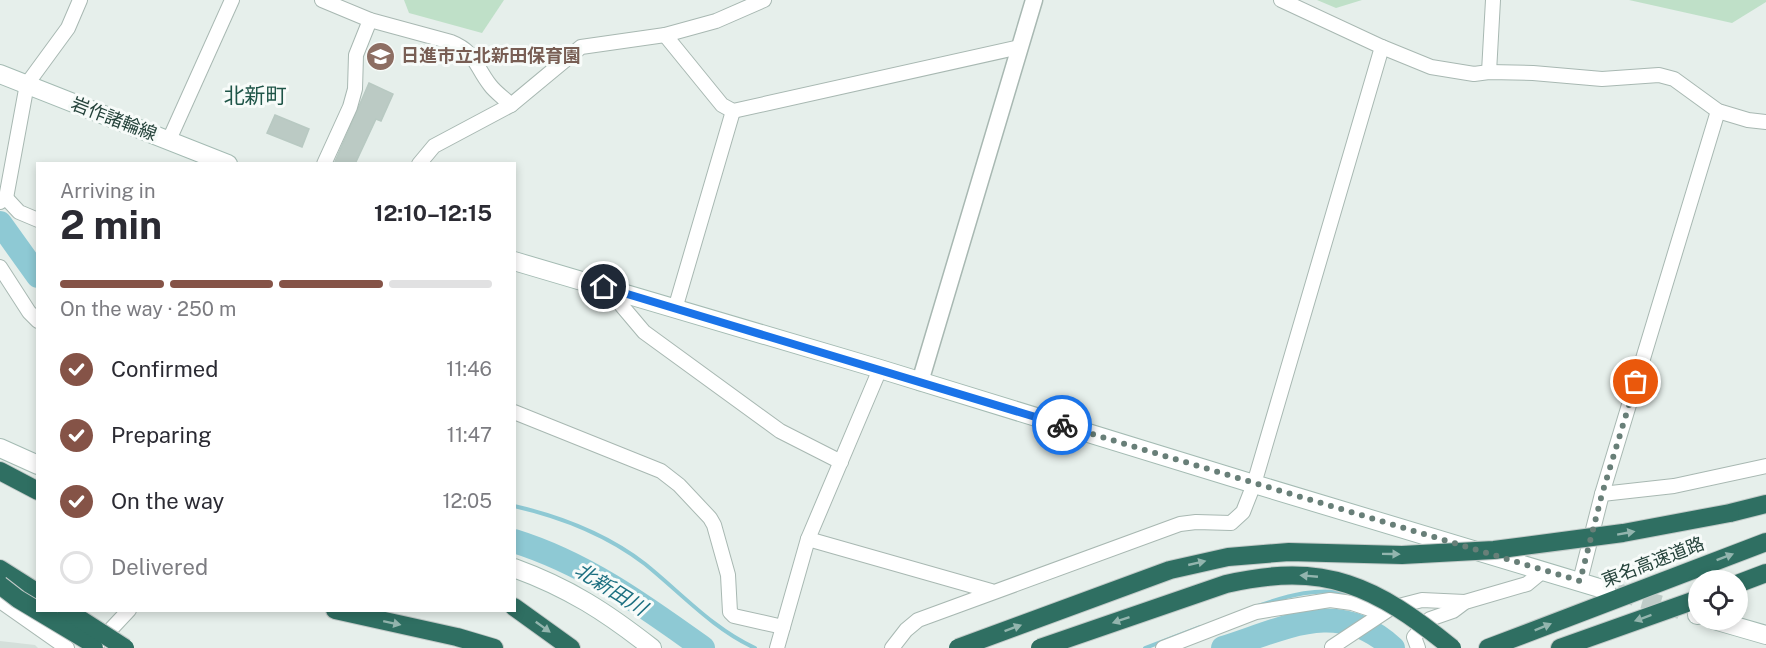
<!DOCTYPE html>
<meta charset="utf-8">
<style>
:root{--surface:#fff;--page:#f2f2f3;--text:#2b2b33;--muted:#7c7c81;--line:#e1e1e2;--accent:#855347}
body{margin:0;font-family:"Public Sans","Noto Sans JP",sans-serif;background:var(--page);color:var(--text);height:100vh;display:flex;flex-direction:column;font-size:22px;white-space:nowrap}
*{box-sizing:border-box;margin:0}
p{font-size:20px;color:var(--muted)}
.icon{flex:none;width:33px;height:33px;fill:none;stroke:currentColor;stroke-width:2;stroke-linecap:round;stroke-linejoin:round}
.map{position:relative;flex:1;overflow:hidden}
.sheet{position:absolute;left:36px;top:162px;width:480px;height:450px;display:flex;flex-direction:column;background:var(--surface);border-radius:0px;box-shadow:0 3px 9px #0003}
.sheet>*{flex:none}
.tools{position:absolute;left:1688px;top:570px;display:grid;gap:12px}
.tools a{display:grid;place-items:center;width:60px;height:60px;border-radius:50%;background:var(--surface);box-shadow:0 3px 9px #0003;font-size:30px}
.pin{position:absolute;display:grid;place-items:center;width:51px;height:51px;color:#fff;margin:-26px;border:3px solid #fff;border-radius:50%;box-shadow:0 2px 6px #0007}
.courier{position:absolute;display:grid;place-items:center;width:60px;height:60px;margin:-30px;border:4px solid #1a73e8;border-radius:50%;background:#fff;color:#222;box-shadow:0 2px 8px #0007}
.head em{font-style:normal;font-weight:700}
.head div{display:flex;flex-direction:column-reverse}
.head{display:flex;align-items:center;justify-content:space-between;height:102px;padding:0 24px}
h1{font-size:39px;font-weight:700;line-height:45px}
.bar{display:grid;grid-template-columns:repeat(4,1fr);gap:9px 6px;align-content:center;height:72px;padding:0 24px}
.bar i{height:8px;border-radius:4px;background:var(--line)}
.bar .on{background:var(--accent)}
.bar p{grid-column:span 4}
ol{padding:0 24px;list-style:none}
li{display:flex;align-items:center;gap:18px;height:66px}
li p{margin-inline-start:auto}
li .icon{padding:6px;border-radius:50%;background:var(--accent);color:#fff;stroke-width:4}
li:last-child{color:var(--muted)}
li i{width:33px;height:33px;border:3px solid var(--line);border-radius:50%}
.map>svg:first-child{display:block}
.built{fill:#d4dfda}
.green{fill:#bfe0c8}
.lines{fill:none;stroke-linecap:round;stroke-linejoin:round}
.stream{stroke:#8ec9d4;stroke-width:4}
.river{stroke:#8ec9d4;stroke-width:24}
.building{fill:#bbcac4;stroke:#b8c9c2;stroke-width:1.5}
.secondary-tunnel{stroke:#bfccc8;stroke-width:18;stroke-dasharray:18 9;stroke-linecap:butt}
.minor-casing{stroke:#a8b8b2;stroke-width:16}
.tertiary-casing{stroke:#a8b8b2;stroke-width:19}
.secondary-casing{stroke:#a4bbb3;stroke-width:20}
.motorway-casing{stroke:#c2cac8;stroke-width:20}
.minor{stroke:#fff;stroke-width:14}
.tertiary{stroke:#fff;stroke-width:16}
.secondary{stroke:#fff;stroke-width:18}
.motorway{stroke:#2f6f62;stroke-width:18}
.motorway-bridge-casing{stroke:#c2cac8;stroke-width:20;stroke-linecap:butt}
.motorway-bridge{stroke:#2f6f62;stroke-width:18}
.oneway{fill:#93b5ae}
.done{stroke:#687f78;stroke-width:6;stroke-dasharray:0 10.8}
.route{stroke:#1a73e8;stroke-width:8}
.labels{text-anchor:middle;stroke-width:6;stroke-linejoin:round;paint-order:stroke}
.education-label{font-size:18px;font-weight:bold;fill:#785e54;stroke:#f7fbf9;text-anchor:start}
.street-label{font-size:18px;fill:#24423a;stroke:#f7fbf9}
.water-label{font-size:20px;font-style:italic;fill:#1c6f80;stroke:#f7fbf9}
.quarter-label{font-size:21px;fill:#1f5548;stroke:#f7fbf9}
</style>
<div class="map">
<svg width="1766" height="648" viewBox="0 0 1766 648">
<rect width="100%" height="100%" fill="#e6efeb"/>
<polygon class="built" points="0,641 35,645 38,648 0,648"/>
<g class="green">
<polygon points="404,0 504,0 482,33 409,13"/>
<polygon points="1317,0 1362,0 1336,8"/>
<polygon points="1629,0 1766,0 1766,2 1732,23"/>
</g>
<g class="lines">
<g class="stream">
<polyline points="0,234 7,234"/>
<path d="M 514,506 C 562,517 606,534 645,564 C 681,593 713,629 755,648"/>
<path d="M 1258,606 C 1289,595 1318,587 1350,594"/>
<polyline points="1145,648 1200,627"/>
</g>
<g class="river">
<polyline points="0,223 38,276"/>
<path d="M 514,541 C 585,563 643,605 703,648"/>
<path d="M 1223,648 C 1284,629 1338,597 1393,648"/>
</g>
</g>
<g class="building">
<polygon points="369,83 393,94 381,121 376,119 355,164 334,164"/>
<polygon points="275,115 309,129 302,147 267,133"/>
</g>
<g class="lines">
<polyline class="secondary-tunnel" points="1617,592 1680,610"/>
<defs>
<g id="minor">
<path d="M 322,0 L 370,20 L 451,42 C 476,52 475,66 490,85 C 495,92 504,98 511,105"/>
<polyline points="1281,0 1382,47 1431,67 1474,74 1489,72 1533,73 1602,79 1659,75 1674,79 1718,111 1748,120 1766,122"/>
<polyline points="665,35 722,105 733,111 1020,47"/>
<polyline points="1489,72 1493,0"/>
<polyline points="169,140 232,0"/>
<polyline points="324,164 350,107 355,89 356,55 370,20"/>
<polyline points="419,164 434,146 511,105 581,47 665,35 716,21 764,0"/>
<polyline points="6,198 19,212 38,220"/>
<polyline points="0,202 6,198 27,84 68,28 80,0"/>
<polyline points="0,267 29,312 38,321"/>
<polyline points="626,293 622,306 644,332 780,431 841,462"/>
<polyline points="675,309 733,111"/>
<polyline points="514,412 661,471 679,485 710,518 714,525 728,575 730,612 734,616 783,627"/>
<polyline points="1602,494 1674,486 1766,466"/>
<polyline points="808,539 991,591"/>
<polyline points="1580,581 1602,494 1718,111"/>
<polyline points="0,601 67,648"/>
<polyline points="99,642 129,610"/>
<polyline points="1332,647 1391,608 1422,600 1465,602"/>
<polyline points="777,648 808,539 880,369"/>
<polyline points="892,648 906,630 918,620 1180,524 1196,522 1231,523 1243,512 1254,484 1382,47"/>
<polyline points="1163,648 1256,612 1305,604 1330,600 1352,603 1382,613"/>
<polyline points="1418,648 1414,637 1430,619 1453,611 1465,602 1527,584 1544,570"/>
</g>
<polyline id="tertiary" points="920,382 1034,0"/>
<g id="secondary">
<polyline points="0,74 228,164"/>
<polyline points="514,261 880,369 1254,484 1606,590"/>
<polyline points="0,448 38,465"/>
<path d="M 514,568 C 569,588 606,612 652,648"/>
<polyline points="1697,615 1698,615"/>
<polyline points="1714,620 1766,635"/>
</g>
<g id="motorway">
<polyline points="0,471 38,491"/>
<polyline points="1730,513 1766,504"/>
<polyline points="0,569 38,593"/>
<polyline points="1737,584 1766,573"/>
<polyline points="514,607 571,648"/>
<polyline points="335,610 457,637 494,648"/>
<polyline points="1488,648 1766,542"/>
<polyline points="1560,648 1698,599"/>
</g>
</defs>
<use href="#minor" class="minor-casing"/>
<use href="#tertiary" class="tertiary-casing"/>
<use href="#secondary" class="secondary-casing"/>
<use href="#motorway" class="motorway-casing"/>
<use href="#minor" class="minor"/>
<use href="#tertiary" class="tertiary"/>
<use href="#secondary" class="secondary"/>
<use href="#motorway" class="motorway"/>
<defs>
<g id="motorway-bridge">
<polyline points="0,585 18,599 88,641 94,648"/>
<polyline points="66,610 125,648"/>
<polyline points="958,648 1170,570 1228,557 1289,552 1402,555 1494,550 1623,533 1730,513"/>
<path d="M 1040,648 L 1226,584 C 1325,561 1376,586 1452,648"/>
</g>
</defs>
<use href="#motorway-bridge" class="motorway-bridge-casing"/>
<use href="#motorway-bridge" class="motorway-bridge"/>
</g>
<defs><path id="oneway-solid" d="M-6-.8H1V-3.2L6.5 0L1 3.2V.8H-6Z" transform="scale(1.5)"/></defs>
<g class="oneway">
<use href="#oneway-solid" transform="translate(1626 533) rotate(-10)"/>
<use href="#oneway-solid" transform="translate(1391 554) rotate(1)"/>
<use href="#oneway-solid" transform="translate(1725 557) rotate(-21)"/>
<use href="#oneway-solid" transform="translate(1197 563) rotate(-13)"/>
<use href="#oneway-solid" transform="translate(1309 576) rotate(-175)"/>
<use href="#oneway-solid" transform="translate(1643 618) rotate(160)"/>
<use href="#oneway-solid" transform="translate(1121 620) rotate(161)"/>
<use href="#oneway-solid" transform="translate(392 623) rotate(12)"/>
<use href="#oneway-solid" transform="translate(543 627) rotate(36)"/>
<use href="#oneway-solid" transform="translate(1543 627) rotate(-22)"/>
<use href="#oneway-solid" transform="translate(1013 628) rotate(-20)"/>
</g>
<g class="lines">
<polyline class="done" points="1062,425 1580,581 1602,494 1636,382"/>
<polyline class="route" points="604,287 1062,425"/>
</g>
<defs>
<symbol id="school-disc" viewBox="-11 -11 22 22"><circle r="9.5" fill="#8d6e63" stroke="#f7fbf9"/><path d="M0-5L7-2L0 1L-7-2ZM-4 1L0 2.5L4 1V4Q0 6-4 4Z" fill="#fff"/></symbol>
</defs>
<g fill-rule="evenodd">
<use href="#school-disc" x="364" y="40" width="33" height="33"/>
</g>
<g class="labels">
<g class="education-label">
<text x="401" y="62">日進市立北新田保育園</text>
</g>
<g class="street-label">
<text transform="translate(114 119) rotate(21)" y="6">岩作諸輪線</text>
<text transform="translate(1653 562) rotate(-21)" y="6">東名高速道路</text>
</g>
<g class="water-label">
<text transform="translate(611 589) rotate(32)" y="7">北新田川</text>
</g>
<g class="quarter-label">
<text x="255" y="103">北新町</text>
</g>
</g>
</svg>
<div class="tools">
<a><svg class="icon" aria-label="locate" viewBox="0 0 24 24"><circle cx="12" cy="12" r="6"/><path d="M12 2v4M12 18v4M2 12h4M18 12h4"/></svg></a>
</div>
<div class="pin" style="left:1636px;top:382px;background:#ea580c"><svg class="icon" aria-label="bag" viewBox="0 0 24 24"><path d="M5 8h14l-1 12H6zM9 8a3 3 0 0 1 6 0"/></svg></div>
<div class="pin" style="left:604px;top:287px;background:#1f2937"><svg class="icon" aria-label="home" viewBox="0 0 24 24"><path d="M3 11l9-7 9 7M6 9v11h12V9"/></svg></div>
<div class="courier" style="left:1062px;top:425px"><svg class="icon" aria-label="bike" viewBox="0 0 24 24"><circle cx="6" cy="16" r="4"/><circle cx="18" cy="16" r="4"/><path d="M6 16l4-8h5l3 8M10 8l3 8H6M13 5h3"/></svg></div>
<section class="sheet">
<div class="head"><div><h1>2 min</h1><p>Arriving in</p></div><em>12:10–12:15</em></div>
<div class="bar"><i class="on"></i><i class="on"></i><i class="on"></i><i></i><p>On the way · 250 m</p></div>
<ol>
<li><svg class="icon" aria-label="check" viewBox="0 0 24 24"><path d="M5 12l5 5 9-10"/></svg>Confirmed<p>11:46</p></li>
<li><svg class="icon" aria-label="check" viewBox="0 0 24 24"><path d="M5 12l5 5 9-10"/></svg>Preparing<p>11:47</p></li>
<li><svg class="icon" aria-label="check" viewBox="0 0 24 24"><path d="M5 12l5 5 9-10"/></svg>On the way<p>12:05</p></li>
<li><i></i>Delivered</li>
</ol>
</section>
</div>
